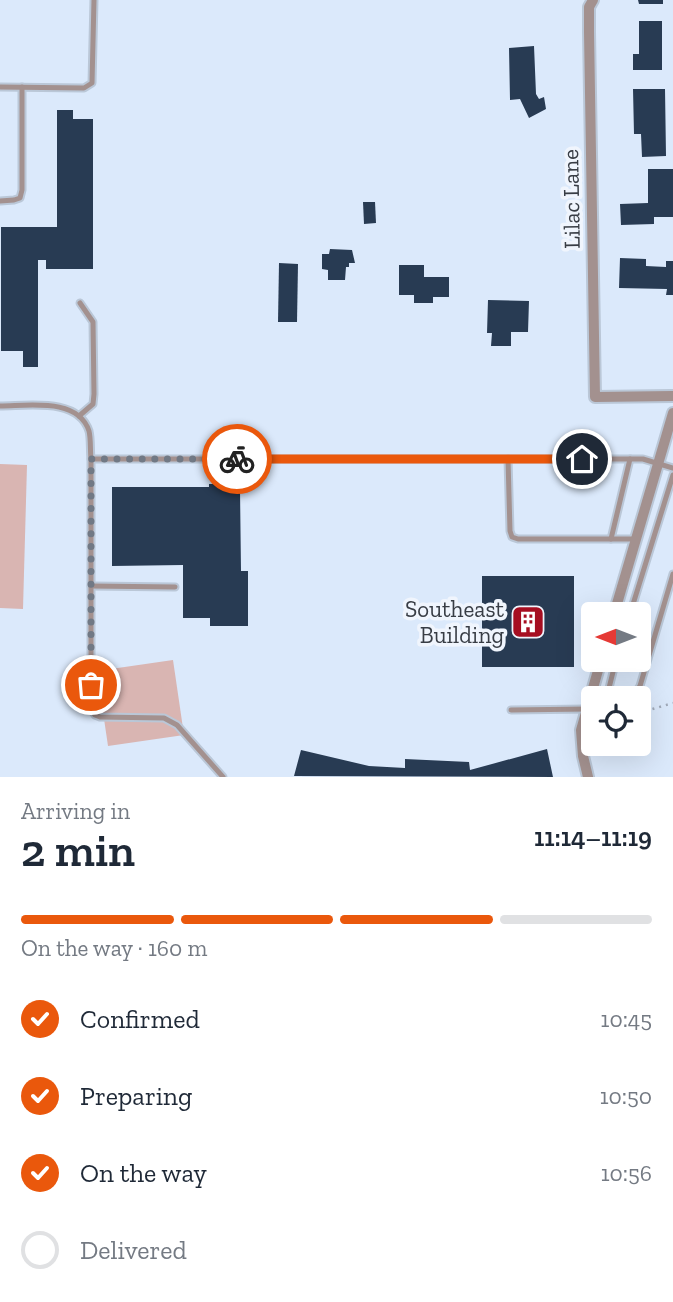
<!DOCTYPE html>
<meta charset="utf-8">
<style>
:root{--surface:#fff;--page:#f2f2f3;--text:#1f2937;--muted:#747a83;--line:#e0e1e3;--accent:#ea580c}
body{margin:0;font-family:"Zilla Slab",serif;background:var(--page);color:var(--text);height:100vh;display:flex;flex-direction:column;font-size:26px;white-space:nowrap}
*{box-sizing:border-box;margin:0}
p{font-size:23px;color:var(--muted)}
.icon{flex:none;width:38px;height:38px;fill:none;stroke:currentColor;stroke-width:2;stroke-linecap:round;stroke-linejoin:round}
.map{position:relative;height:777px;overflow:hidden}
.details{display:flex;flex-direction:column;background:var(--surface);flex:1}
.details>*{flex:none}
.needle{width:46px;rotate:270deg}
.fabs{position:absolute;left:581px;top:602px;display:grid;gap:14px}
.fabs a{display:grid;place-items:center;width:70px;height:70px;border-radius:7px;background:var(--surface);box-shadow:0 7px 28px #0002;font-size:35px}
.pin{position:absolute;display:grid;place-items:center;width:60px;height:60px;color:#fff;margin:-30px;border:4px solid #fff;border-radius:50%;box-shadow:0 2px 7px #0007}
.courier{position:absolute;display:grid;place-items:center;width:70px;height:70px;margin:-35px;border:5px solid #ea580c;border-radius:50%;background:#fff;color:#222;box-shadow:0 2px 9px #0007}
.overview em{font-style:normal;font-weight:600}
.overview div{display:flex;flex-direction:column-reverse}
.overview{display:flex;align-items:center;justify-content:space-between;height:119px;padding:0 21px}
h1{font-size:46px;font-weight:600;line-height:52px}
.bar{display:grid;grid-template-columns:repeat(4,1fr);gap:10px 7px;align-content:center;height:84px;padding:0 21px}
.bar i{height:9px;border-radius:5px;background:var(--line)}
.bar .on{background:var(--accent)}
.bar p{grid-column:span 4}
ol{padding:0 21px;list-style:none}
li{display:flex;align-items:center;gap:21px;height:77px}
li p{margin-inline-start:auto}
li .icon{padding:7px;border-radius:50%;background:var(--accent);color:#fff;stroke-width:4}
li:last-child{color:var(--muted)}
li i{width:38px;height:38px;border:4px solid var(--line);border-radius:50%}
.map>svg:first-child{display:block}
.green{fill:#d9b5b2}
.building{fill:#283b53}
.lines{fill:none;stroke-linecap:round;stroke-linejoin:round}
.lane-casing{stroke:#bac7d7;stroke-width:9}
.street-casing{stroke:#bac7d7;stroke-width:14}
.path{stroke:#a1abba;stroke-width:2.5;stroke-dasharray:2 5;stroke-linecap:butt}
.lane{stroke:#a3918f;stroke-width:5}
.street{stroke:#a3918f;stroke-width:10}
.done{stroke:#717985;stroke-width:7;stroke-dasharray:0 12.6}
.route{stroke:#ea580c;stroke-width:9}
.labels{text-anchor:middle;stroke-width:7;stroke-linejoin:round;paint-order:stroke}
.street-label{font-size:23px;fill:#383d45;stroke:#f0f5fd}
.poi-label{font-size:23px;fill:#383d45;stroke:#f0f5fd;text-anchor:end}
</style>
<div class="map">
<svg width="673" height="777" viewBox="0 0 673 777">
<rect width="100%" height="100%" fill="#dbe9fb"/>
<g class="green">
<polygon points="0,464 27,465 23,609 0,608"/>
<polygon points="173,660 184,735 108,746 97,671"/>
</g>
<g class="building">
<polygon points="638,0 663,0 663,4 639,4"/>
<polygon points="639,21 662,21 662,70 633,70 633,54 639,54"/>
<polygon points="534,46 536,94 539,99 544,97 546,109 529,118 520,99 510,100 509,48"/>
<polygon points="633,89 665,89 666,156 642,157 641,134 634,134"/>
<polygon points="57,110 73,110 73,119 93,119 93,269 46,269 46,260 38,260 38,367 23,367 23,351 1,351 1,227 57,227"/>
<polygon points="648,169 673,169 673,217 654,217 654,224 621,225 620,204 648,203"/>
<polygon points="363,202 375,202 376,223 364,224"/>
<polygon points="330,249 352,250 355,263 349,263 349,267 346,267 345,280 328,280 328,270 322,269 322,254 329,254"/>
<polygon points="620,258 646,259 646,266 666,267 666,261 673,261 673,295 666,295 667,289 619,288"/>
<polygon points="279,263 298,264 297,322 278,322"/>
<polygon points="399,265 424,265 424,277 449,277 449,297 433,297 433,303 414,303 414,295 399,295"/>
<polygon points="488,300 529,301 528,332 511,332 511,346 491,346 492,333 487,333"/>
<polygon points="209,484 224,484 224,489 240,489 241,571 248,571 248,626 210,626 210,618 183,618 183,565 112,566 112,487 209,487"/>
<rect x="482" y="576" width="92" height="91"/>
<polygon points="547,749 553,777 294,776 301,750 369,766 405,768 405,759 469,762 470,770"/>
</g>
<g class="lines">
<defs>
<g id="lane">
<polyline points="0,87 84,88 92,83 94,0"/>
<polyline points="0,201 14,200 20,198 22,190 22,87"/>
<path d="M 0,406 C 28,406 78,397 89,431 C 91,439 90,450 91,459"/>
<polyline points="79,416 93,404 94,394 93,322 80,303"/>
<polyline points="508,459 510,531 512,537 518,539 636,539"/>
<polyline points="611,539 630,459"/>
<polyline points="91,586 175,587"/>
<polyline points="630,614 673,475"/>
<polyline points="616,660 609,688 613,691 636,692 640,686 673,574"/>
<polyline points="511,710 587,709"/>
<polyline points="223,777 177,725 164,718 100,717 95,715 91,709 91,459 643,459 673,468"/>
</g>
<g id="street">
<polyline points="593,0 589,7 589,32 595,397 673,396"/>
<polyline points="614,614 673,413"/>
<polyline points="588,777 583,756 581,730 601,660"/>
</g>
</defs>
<use href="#lane" class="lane-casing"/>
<use href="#street" class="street-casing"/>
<polyline class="path" points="639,713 673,703"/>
<use href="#lane" class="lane"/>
<use href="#street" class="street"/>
</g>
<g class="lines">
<polyline class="done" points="91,685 91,459 237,459"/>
<polyline class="route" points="237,459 582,459"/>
</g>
<defs>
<symbol id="building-square" viewBox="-11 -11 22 22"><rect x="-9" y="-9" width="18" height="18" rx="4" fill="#a60e21" stroke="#f0f5fd"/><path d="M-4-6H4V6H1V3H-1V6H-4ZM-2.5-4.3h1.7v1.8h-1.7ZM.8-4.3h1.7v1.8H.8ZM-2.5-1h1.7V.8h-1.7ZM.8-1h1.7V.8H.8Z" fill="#fff"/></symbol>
</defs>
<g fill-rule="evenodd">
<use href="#building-square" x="509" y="603" width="38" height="38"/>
</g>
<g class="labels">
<g class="street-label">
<text transform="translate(571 199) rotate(-91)" y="8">Lilac Lane</text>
</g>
<g class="poi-label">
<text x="504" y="617">Southeast<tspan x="504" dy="26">Building</tspan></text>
</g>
</g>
</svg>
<div class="fabs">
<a><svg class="needle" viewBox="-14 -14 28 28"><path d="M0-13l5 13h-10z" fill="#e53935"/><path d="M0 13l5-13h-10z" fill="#747a83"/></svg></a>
<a><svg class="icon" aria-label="locate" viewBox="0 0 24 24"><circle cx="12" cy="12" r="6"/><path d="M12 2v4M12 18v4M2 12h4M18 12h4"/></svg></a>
</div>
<div class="pin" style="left:91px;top:685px;background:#ea580c"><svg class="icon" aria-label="bag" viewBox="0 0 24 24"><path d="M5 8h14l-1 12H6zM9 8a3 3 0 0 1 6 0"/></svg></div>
<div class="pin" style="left:582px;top:459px;background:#1f2937"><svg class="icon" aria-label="home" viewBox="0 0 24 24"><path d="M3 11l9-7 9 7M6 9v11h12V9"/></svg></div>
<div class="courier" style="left:237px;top:459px"><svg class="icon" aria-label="bike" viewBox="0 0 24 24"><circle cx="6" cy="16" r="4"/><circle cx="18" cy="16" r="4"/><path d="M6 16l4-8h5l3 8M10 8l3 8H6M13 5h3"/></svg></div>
</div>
<section class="details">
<div class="overview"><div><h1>2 min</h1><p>Arriving in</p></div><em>11:14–11:19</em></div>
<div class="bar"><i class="on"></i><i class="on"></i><i class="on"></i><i></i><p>On the way · 160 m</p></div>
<ol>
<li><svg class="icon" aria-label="check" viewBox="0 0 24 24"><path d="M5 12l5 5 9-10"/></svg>Confirmed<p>10:45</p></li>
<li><svg class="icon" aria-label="check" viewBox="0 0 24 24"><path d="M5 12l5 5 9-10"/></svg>Preparing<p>10:50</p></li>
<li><svg class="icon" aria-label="check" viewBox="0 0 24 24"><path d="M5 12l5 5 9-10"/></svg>On the way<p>10:56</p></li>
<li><i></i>Delivered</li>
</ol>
</section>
